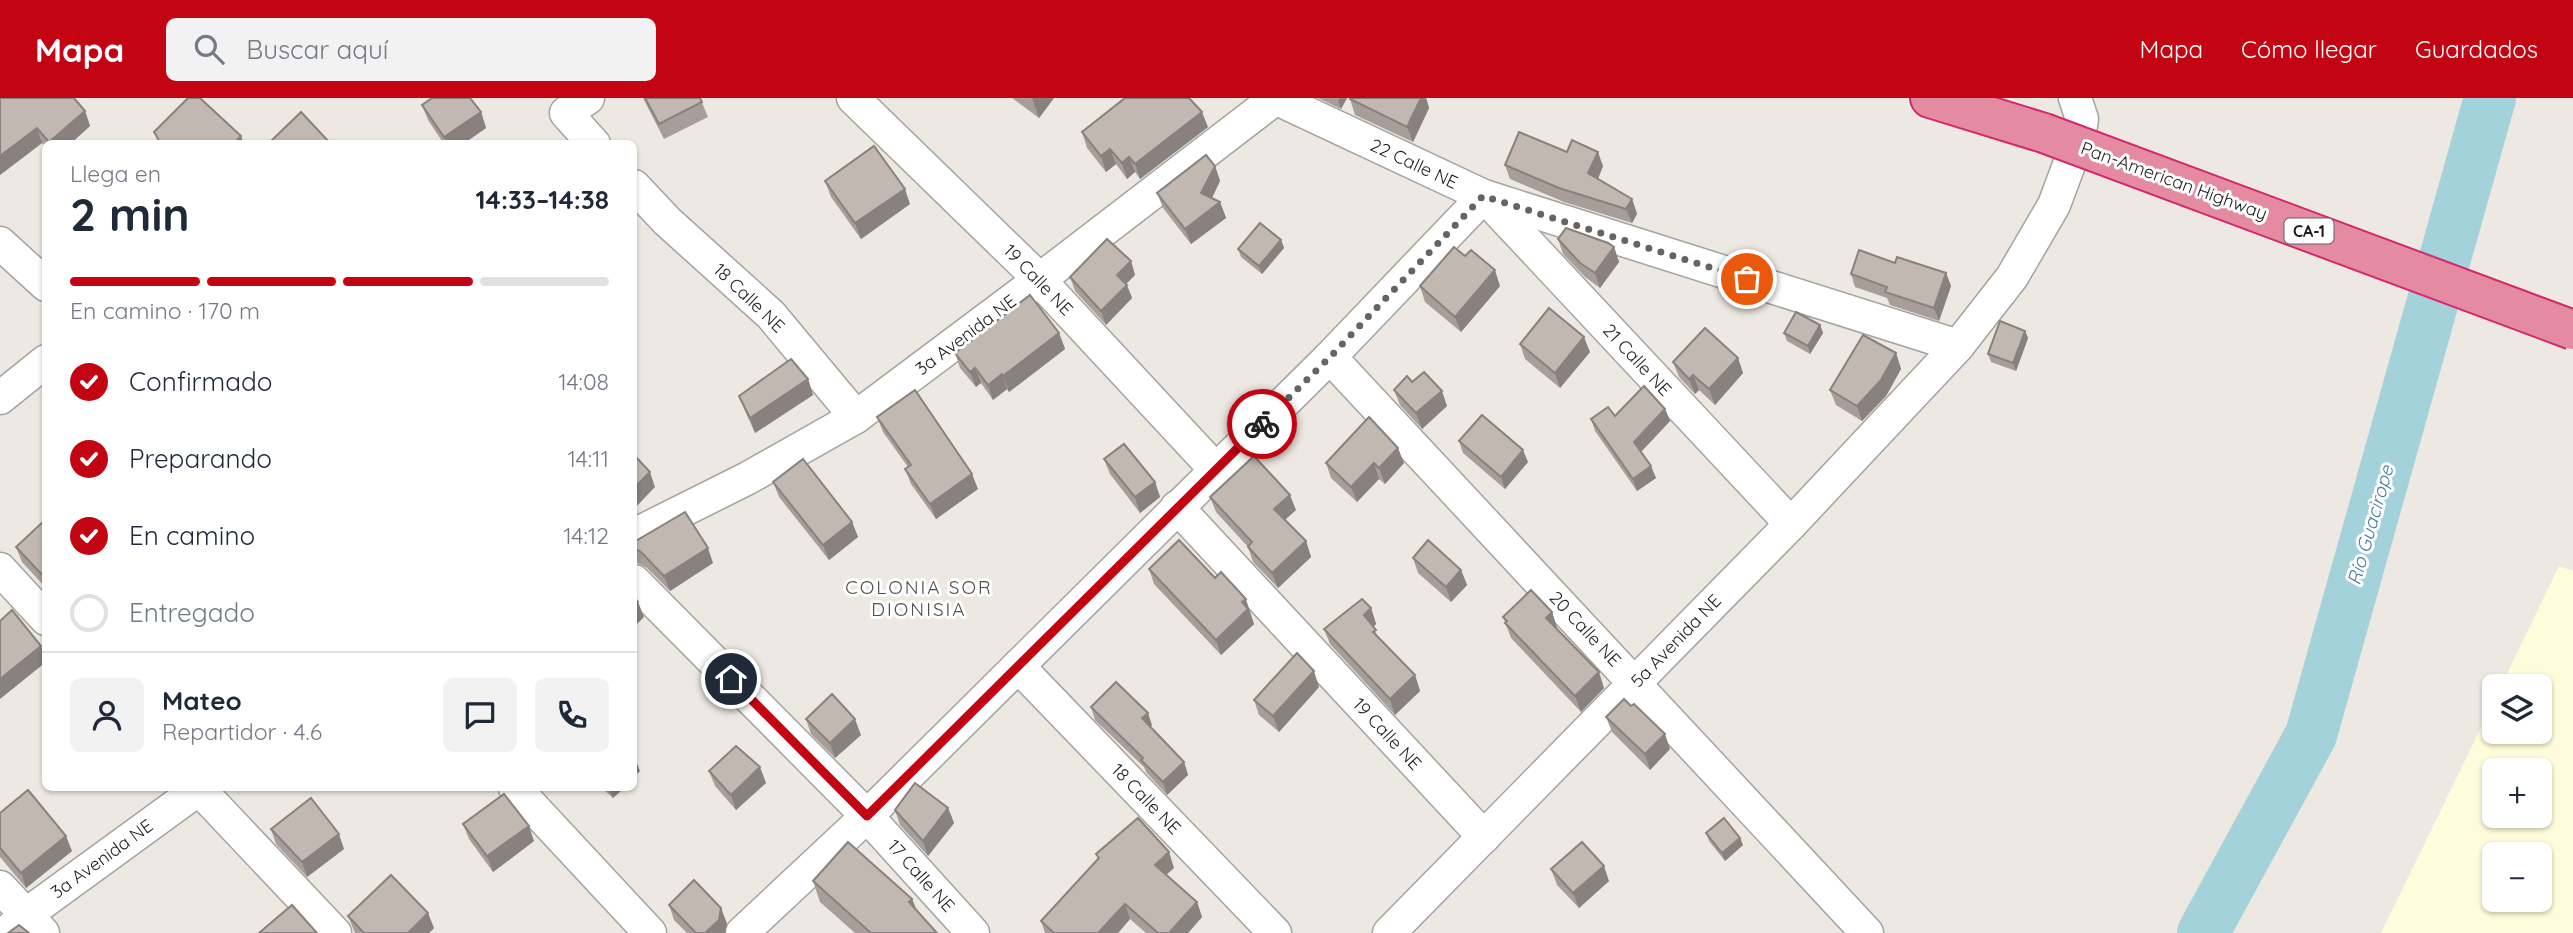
<!DOCTYPE html>
<html lang="es">
<meta charset="utf-8">
<style>
:root{--surface:#fff;--page:#f2f2f3;--text:#1f2937;--muted:#747a83;--line:#e0e1e3;--accent:#c30513}
body{margin:0;font-family:Quicksand,sans-serif;background:var(--page);color:var(--text);height:100vh;display:flex;flex-direction:column;font-size:26px;white-space:nowrap}
*{box-sizing:border-box;margin:0}
p{font-size:23px;color:var(--muted)}
.icon{flex:none;width:38px;height:38px;fill:none;stroke:currentColor;stroke-width:2;stroke-linecap:round;stroke-linejoin:round}
.map{position:relative;flex:1;overflow:hidden}
.details{position:absolute;left:42px;top:42px;width:595px;height:651px;display:flex;flex-direction:column;background:var(--surface);border-radius:10px;box-shadow:0 2px 5px #0004}
.details>*{flex:none}
.buttons{position:absolute;left:2482px;top:576px;display:grid;gap:14px}
.buttons a{display:grid;place-items:center;width:70px;height:70px;border-radius:10px;background:var(--surface);box-shadow:0 2px 5px #0004;font-size:35px}
.pin{position:absolute;display:grid;place-items:center;width:60px;height:60px;color:#fff;margin:-30px;border:4px solid #fff;border-radius:50%;box-shadow:0 2px 7px #0007}
.courier{position:absolute;display:grid;place-items:center;width:70px;height:70px;margin:-35px;border:5px solid #c30513;border-radius:50%;background:#fff;color:#222;box-shadow:0 2px 9px #0007}
.headline em{font-style:normal;font-weight:700}
.headline div{display:flex;flex-direction:column-reverse}
.headline{display:flex;align-items:center;justify-content:space-between;height:119px;padding:0 28px}
h1{font-size:46px;font-weight:700;line-height:52px}
.bar{display:grid;grid-template-columns:repeat(4,1fr);gap:10px 7px;align-content:center;height:84px;padding:0 28px}
.bar i{height:9px;border-radius:5px;background:var(--line)}
.bar .on{background:var(--accent)}
.bar p{grid-column:span 4}
.line{display:flex;align-items:center;gap:18px;padding:0 28px;border-top:2px solid var(--line)}
.line div{flex:1}
.round{display:grid;place-items:center;flex:none;width:74px;height:74px;border-radius:10px;background:var(--page)}
ol{padding:0 28px;list-style:none}
li{display:flex;align-items:center;gap:21px;height:77px}
li p{margin-inline-start:auto}
li .icon{padding:7px;border-radius:50%;background:var(--accent);color:#fff;stroke-width:4}
li:last-child{color:var(--muted)}
li i{width:38px;height:38px;border:4px solid var(--line);border-radius:50%}
header{display:flex;align-items:center;gap:42px;box-sizing:border-box;height:98px;padding:0 35px;background:var(--accent);color:#fff}
header strong{font-size:33px}
nav{display:flex;gap:38px;margin-inline-start:auto;font-size:24px}
.search{width:490px;height:63px;background:var(--page);display:flex;align-items:center;gap:18px;box-sizing:border-box;padding:0 24px;border-radius:10px;color:var(--muted);font-size:26px}
.map>svg:first-child{display:block}
.education{fill:#fefcda;fill-rule:evenodd}
.lines{fill:none;stroke-linecap:round;stroke-linejoin:round}
.river{stroke:#a3d2da;stroke-width:52}
.street-casing{stroke:#a3a3a3;stroke-width:35}
.highway-casing{stroke:#d3286f;stroke-width:42}
.street{stroke:#fff;stroke-width:32}
.highway{stroke:#e48ba2;stroke-width:38}
.highway-bridge-casing{stroke:#d3286f;stroke-width:42;stroke-linecap:butt}
.highway-bridge{stroke:#e48ba2;stroke-width:38}
.wall{fill:#a79e99}
.shaded-wall{fill:#88817d}
.building{fill:#c2b8b2;stroke:#88817d;stroke-width:2}
.done{stroke:#656461;stroke-width:7;stroke-dasharray:0 12.6}
.route{stroke:#c30513;stroke-width:9}
.labels{text-anchor:middle;stroke-width:6;stroke-linejoin:round;paint-order:stroke}
.shield{fill:#fff;stroke:#606060;stroke-width:2}
.shield-label{font-size:16px;font-weight:bold;fill:#1c1c1c}
.street-label{font-size:18px;fill:#1c1c1c;stroke:#fff}
.water-label{font-size:19px;font-style:italic;fill:#497ba1;stroke:#fff}
.neighbourhood-label{font-size:19px;letter-spacing:2px;fill:#4f4f4f;stroke:#fff}
</style>
<header>
<strong>Mapa</strong>
<div class="search"><svg class="icon" aria-label="search" viewBox="0 0 24 24"><circle cx="10" cy="10" r="6"/><path d="M15 15l6 6"/></svg>Buscar aquí</div>
<nav><a>Mapa</a><a>Cómo llegar</a><a>Guardados</a></nav>
</header>
<div class="map">
<svg width="2573" height="835" viewBox="0 0 2573 835">
<rect width="100%" height="100%" fill="#ede9e2"/>
<path class="education" d="M 2559,468 L 2573,473 L 2573,835 L 2381,835 L 2494,603 L 2494,634 L 2539,634 L 2539,588 L 2501,588 ZM 2494,672 L 2539,672 L 2539,718 L 2494,718 ZM 2494,756 L 2539,756 L 2539,802 L 2494,802 Z"/>
<g class="lines">
<polyline class="river" points="2203,835 2311,637 2490,0"/>
<defs>
<g id="street">
<polyline points="588,0 566,15 594,46"/>
<polyline points="853,0 1030,172 1216,372"/>
<polyline points="1275,0 1484,98 1958,248"/>
<polyline points="634,88 667,123 771,217 856,319"/>
<polyline points="0,145 46,187"/>
<polyline points="1330,259 1867,835"/>
<polyline points="0,300 46,263"/>
<polyline points="1177,409 1484,739"/>
<polyline points="634,437 748,380 856,319 1039,182 1276,0"/>
<polyline points="0,471 46,521"/>
<polyline points="634,483 867,718 973,835"/>
<polyline points="1018,568 1275,835"/>
<polyline points="198,690 335,835"/>
<polyline points="515,690 650,835"/>
<polyline points="0,789 43,835"/>
<polyline points="6,835 27,816 200,690"/>
<polyline points="742,835 867,718 1330,259 1484,98 1791,426"/>
<polyline points="1389,835 1791,426 1958,248 2012,179 2054,107 2079,40 2082,21 2075,0"/>
</g>
<polyline id="highway" points="1930,0 2044,35"/>
</defs>
<use href="#street" class="street-casing"/>
<use href="#highway" class="highway-casing"/>
<use href="#street" class="street"/>
<use href="#highway" class="highway"/>
<defs>
<polyline id="highway-bridge" points="2044,35 2573,232"/>
</defs>
<use href="#highway-bridge" class="highway-bridge-casing"/>
<use href="#highway-bridge" class="highway-bridge"/>
</g>
<g class="wall">
<polygon points="0,0 85,13 90,28 70,46 46,46 46,49 42,45 0,77"/>
<polygon points="643,0 700,0 708,19 664,41"/>
<polygon points="1012,0 1054,0 1039,20"/>
<polygon points="1318,0 1347,0 1341,11"/>
<polygon points="1351,0 1426,0 1429,10 1413,44 1355,17 1350,1"/>
<polygon points="422,7 481,14 486,30 463,46 444,46 428,22"/>
<polygon points="1208,29 1140,81 1135,74 1127,81 1116,66 1106,74 1087,50 1082,34"/>
<polygon points="1505,67 1603,68 1598,81 1632,101 1637,116 1632,125 1564,104 1510,81"/>
<polygon points="1215,68 1220,83 1212,100 1220,104 1226,120 1191,146 1163,110 1157,95"/>
<polygon points="825,83 910,106 861,141 831,99"/>
<polygon points="1558,141 1614,149 1619,164 1600,190 1585,179 1563,156"/>
<polygon points="1281,142 1284,150 1262,176 1241,159 1238,151"/>
<polygon points="1131,163 1135,177 1126,186 1132,200 1106,227 1075,193 1070,179"/>
<polygon points="1895,165 1946,175 1951,188 1939,223 1890,207 1887,200 1855,189 1851,176"/>
<polygon points="1420,188 1500,188 1461,234 1425,204"/>
<polygon points="1820,227 1823,235 1810,256 1787,243 1784,235"/>
<polygon points="2025,233 2028,240 2016,273 1991,264 1988,256"/>
<polygon points="1059,235 1065,251 1009,294 1007,291 993,302 981,285 976,289 960,270 955,255"/>
<polygon points="1520,246 1590,254 1560,290 1525,261"/>
<polygon points="1896,255 1901,271 1886,298 1862,323 1836,307 1830,292"/>
<polygon points="1738,260 1743,275 1715,307 1699,292 1695,296 1679,279 1673,264"/>
<polygon points="808,281 813,297 755,335 745,313 739,298"/>
<polygon points="1412,284 1447,308 1422,331 1400,307 1394,292"/>
<polygon points="1665,311 1670,323 1641,354 1656,380 1637,393 1595,333 1591,321"/>
<polygon points="877,319 978,391 936,421 911,386 905,371 908,369 883,334"/>
<polygon points="1459,343 1528,364 1505,391 1463,355"/>
<polygon points="1104,361 1155,384 1160,399 1140,415 1110,376"/>
<polygon points="1326,365 1404,365 1385,386 1379,381 1357,404 1331,380"/>
<polygon points="773,384 852,424 858,439 829,462 779,399"/>
<polygon points="1210,399 1296,412 1285,422 1306,443 1311,459 1278,490 1253,464 1248,449 1216,414"/>
<polygon points="46,421 46,490 22,464 16,449"/>
<polygon points="634,444 713,465 670,493 647,470 638,465 634,465"/>
<polygon points="1413,460 1461,472 1467,487 1451,504 1418,475"/>
<polygon points="1149,471 1215,480 1251,516 1250,517 1254,526 1221,557 1154,486"/>
<polygon points="1371,510 1376,526 1373,529 1379,541 1415,577 1420,593 1395,617 1330,546 1324,531"/>
<polygon points="1552,514 1557,530 1556,531 1604,590 1581,614 1511,540 1503,519"/>
<polygon points="1319,589 1279,634 1259,617 1254,602"/>
<polygon points="1091,609 1152,627 1150,629 1184,664 1188,677 1167,697 1146,674 1144,669 1095,622"/>
<polygon points="1606,619 1670,651 1650,672 1612,634"/>
<polygon points="806,621 861,637 835,660 811,636"/>
<polygon points="709,673 766,685 736,712 715,688"/>
<polygon points="602,690 624,690 613,700"/>
<polygon points="948,710 954,725 928,758 900,727 895,712"/>
<polygon points="0,715 72,753 26,790 0,759"/>
<polygon points="463,726 534,743 493,774 469,741"/>
<polygon points="271,731 344,751 307,779 276,746"/>
<polygon points="1706,735 1740,740 1743,747 1725,763 1709,743"/>
<polygon points="1096,756 1174,770 1166,777 1197,804 1202,819 1188,835 1146,835 1130,821 1118,835 1045,835 1041,823 1098,761"/>
<polygon points="1551,771 1609,783 1579,810 1557,787"/>
<polygon points="813,783 912,801 917,813 937,835 855,835 820,804"/>
<polygon points="669,807 721,810 727,826 725,835 687,835 674,822"/>
<polygon points="348,818 434,830 429,835 355,835"/>
</g>
<g class="shaded-wall">
<polygon points="1032,0 1054,0 1039,20"/>
<polygon points="1340,0 1347,0 1341,11 1338,3"/>
<polygon points="1421,0 1426,0 1429,10 1413,44 1407,29"/>
<polygon points="85,13 90,28 70,46 49,46 49,44"/>
<polygon points="481,14 486,30 463,46 447,46 444,39"/>
<polygon points="1202,14 1208,29 1140,81 1135,66"/>
<polygon points="37,30 42,45 0,77 0,58"/>
<polygon points="241,38 244,46 233,46"/>
<polygon points="1110,51 1116,66 1106,74 1101,58"/>
<polygon points="1598,54 1603,68 1594,90 1588,75"/>
<polygon points="1129,59 1135,74 1127,81 1122,65"/>
<polygon points="1215,68 1220,83 1207,110 1201,95"/>
<polygon points="905,91 910,106 861,141 855,125"/>
<polygon points="1632,101 1637,116 1632,125 1626,111"/>
<polygon points="1220,104 1226,120 1191,146 1185,131"/>
<polygon points="1281,142 1284,150 1262,176 1259,168"/>
<polygon points="1614,149 1619,164 1600,190 1595,175"/>
<polygon points="1131,163 1135,177 1122,190 1117,177"/>
<polygon points="1495,172 1500,188 1461,234 1455,219"/>
<polygon points="1946,175 1951,188 1939,223 1934,210"/>
<polygon points="1127,187 1132,200 1106,227 1101,213"/>
<polygon points="1820,227 1823,235 1810,256 1808,248"/>
<polygon points="2025,233 2028,240 2016,273 2013,265"/>
<polygon points="1059,235 1065,251 1009,294 1003,278"/>
<polygon points="1584,239 1590,254 1560,290 1555,275"/>
<polygon points="1896,255 1901,271 1886,298 1862,323 1857,308"/>
<polygon points="1738,260 1743,275 1715,307 1709,291"/>
<polygon points="975,270 981,285 976,289 970,274"/>
<polygon points="1002,276 1007,291 993,302 988,287"/>
<polygon points="1693,277 1699,292 1695,296 1689,281"/>
<polygon points="808,281 813,297 755,335 750,320"/>
<polygon points="1442,293 1447,308 1422,331 1416,315"/>
<polygon points="1665,311 1670,323 1638,357 1634,344"/>
<polygon points="1398,350 1404,365 1385,386 1379,370"/>
<polygon points="1523,352 1528,364 1505,391 1501,379"/>
<polygon points="1374,365 1379,381 1357,404 1351,389"/>
<polygon points="1651,368 1656,380 1637,393 1633,381"/>
<polygon points="650,374 655,389 634,411 634,390"/>
<polygon points="972,376 978,391 936,421 930,406"/>
<polygon points="1155,384 1160,399 1140,415 1135,399"/>
<polygon points="1290,397 1296,412 1280,426 1274,411"/>
<polygon points="852,424 858,439 829,462 823,447"/>
<polygon points="1306,443 1311,459 1278,490 1272,475"/>
<polygon points="708,450 713,465 670,493 664,478"/>
<polygon points="1461,472 1467,487 1451,504 1446,489"/>
<polygon points="1246,501 1254,526 1221,557 1216,542 1242,504"/>
<polygon points="638,504 644,519 634,529 634,508"/>
<polygon points="1371,510 1376,526 1370,532 1364,517"/>
<polygon points="1552,514 1557,530 1552,535 1546,520"/>
<polygon points="41,548 46,559 46,564 0,601 0,581"/>
<polygon points="1314,573 1319,589 1279,634 1273,618"/>
<polygon points="1599,574 1604,590 1581,614 1575,598"/>
<polygon points="1415,577 1420,593 1395,617 1390,601"/>
<polygon points="1148,615 1152,627 1147,633 1142,620"/>
<polygon points="855,621 861,637 835,660 830,645"/>
<polygon points="1665,636 1670,651 1650,672 1645,656"/>
<polygon points="634,658 640,673 634,679"/>
<polygon points="1184,664 1188,677 1167,697 1163,684"/>
<polygon points="760,669 766,685 736,712 731,697"/>
<polygon points="609,690 624,690 613,700"/>
<polygon points="948,710 954,725 928,758 923,743"/>
<polygon points="529,728 534,743 493,774 487,758"/>
<polygon points="339,736 344,751 307,779 302,764"/>
<polygon points="66,738 72,753 26,790 21,775"/>
<polygon points="1740,740 1743,747 1725,763 1722,755"/>
<polygon points="1169,754 1174,770 1160,782 1155,767"/>
<polygon points="1604,768 1609,783 1579,810 1573,795"/>
<polygon points="912,801 920,821 909,804"/>
<polygon points="1197,804 1202,819 1188,835 1169,835"/>
<polygon points="1125,806 1130,821 1118,835 1098,835"/>
<polygon points="721,810 727,826 725,835 705,835"/>
<polygon points="428,815 434,830 429,835 408,835"/>
</g>
<g class="building">
<polygon points="0,0 74,0 85,13 49,44 37,30 0,58"/>
<polygon points="188,0 200,0 241,38 233,46 161,46 154,34"/>
<polygon points="432,0 470,0 481,14 444,39 422,7"/>
<polygon points="645,0 700,0 702,4 659,26"/>
<polygon points="1125,0 1189,0 1202,14 1135,66 1129,59 1122,65 1110,51 1101,58 1082,34"/>
<polygon points="1351,0 1421,0 1407,29 1350,1"/>
<polygon points="301,14 331,46 268,46"/>
<polygon points="1519,34 1567,54 1572,42 1598,54 1588,75 1632,101 1626,111 1559,90 1505,67"/>
<polygon points="874,48 905,91 855,125 825,83"/>
<polygon points="1206,57 1215,68 1201,95 1220,104 1185,131 1157,95"/>
<polygon points="1260,125 1281,142 1259,168 1238,151"/>
<polygon points="1566,130 1608,145 1614,149 1595,175 1580,165 1558,141"/>
<polygon points="1107,141 1131,163 1117,177 1127,187 1101,213 1070,179"/>
<polygon points="1454,149 1465,158 1471,152 1495,172 1455,219 1420,188"/>
<polygon points="1859,152 1895,165 1897,159 1946,175 1934,210 1885,194 1887,189 1851,176"/>
<polygon points="1030,197 1059,235 1003,278 1002,276 988,287 975,270 970,274 955,255"/>
<polygon points="1549,210 1584,239 1555,275 1520,246"/>
<polygon points="1796,214 1820,227 1808,248 1784,235"/>
<polygon points="2000,223 2025,233 2013,265 1988,256"/>
<polygon points="1705,230 1738,260 1709,291 1693,277 1689,281 1673,264"/>
<polygon points="1863,237 1896,255 1881,282 1857,308 1830,292"/>
<polygon points="791,261 808,281 750,320 739,298"/>
<polygon points="1424,274 1442,293 1416,315 1394,292 1407,278 1412,284"/>
<polygon points="1644,288 1665,311 1634,344 1651,368 1633,381 1591,321 1608,309 1615,318"/>
<polygon points="915,292 972,376 930,406 905,371 911,367 877,319"/>
<polygon points="1482,317 1523,352 1501,379 1459,343"/>
<polygon points="1369,319 1398,350 1379,370 1374,365 1351,389 1326,365"/>
<polygon points="1124,346 1155,384 1135,399 1104,361"/>
<polygon points="634,357 650,374 634,390"/>
<polygon points="1254,358 1290,397 1274,411 1306,443 1272,475 1248,449 1252,444 1210,399"/>
<polygon points="803,361 852,424 823,447 773,384"/>
<polygon points="685,414 708,450 664,478 641,454 634,450 634,444"/>
<polygon points="46,421 46,481 16,449"/>
<polygon points="1179,442 1215,480 1221,474 1246,501 1242,504 1248,511 1216,542 1149,471"/>
<polygon points="1428,442 1461,472 1446,489 1413,460"/>
<polygon points="1531,492 1552,514 1546,520 1599,574 1575,598 1505,525 1507,523 1503,519"/>
<polygon points="634,499 638,504 634,508"/>
<polygon points="1362,501 1371,510 1364,517 1376,532 1373,534 1415,577 1390,601 1324,531"/>
<polygon points="12,512 41,548 0,581 0,523"/>
<polygon points="1297,555 1314,573 1273,618 1254,602"/>
<polygon points="1116,584 1148,615 1142,620 1184,664 1163,684 1141,662 1143,660 1091,609"/>
<polygon points="832,596 855,621 830,645 806,621"/>
<polygon points="1624,601 1631,608 1634,606 1665,636 1645,656 1606,619"/>
<polygon points="736,648 760,669 731,697 709,673"/>
<polygon points="915,685 948,710 923,743 895,712"/>
<polygon points="28,692 66,738 21,775 0,750 0,715"/>
<polygon points="504,696 529,728 487,758 463,726"/>
<polygon points="311,700 339,736 302,764 271,731"/>
<polygon points="1138,720 1169,754 1155,767 1197,804 1169,835 1158,835 1125,806 1098,835 1054,835 1041,823 1099,760 1096,756"/>
<polygon points="1724,720 1740,740 1722,755 1706,735"/>
<polygon points="848,744 912,801 909,804 937,835 871,835 813,783"/>
<polygon points="1582,744 1604,768 1573,795 1551,771"/>
<polygon points="391,777 428,815 408,835 364,835 348,818"/>
<polygon points="694,782 721,810 719,822 705,835 696,835 669,807"/>
<polygon points="292,807 317,835 259,835"/>
<polygon points="19,827 29,835 8,835"/>
</g>
<g class="lines">
<polyline class="done" points="1262,326 1330,259 1483,98 1747,181"/>
<polyline class="route" points="731,581 867,718 1262,326"/>
</g>
<g class="labels">
<rect class="shield" x="2284.5" y="120.5" width="49" height="25" rx="5"/>
<g class="shield-label">
<text x="2309" y="139">CA-1</text>
</g>
<g class="street-label">
<text transform="translate(1414 66) rotate(25)" y="6">22 Calle NE</text>
<text transform="translate(2174 83) rotate(20)" y="6">Pan-American Highway</text>
<text transform="translate(1038 182) rotate(46)" y="6">19 Calle NE</text>
<text transform="translate(749 200) rotate(44)" y="6">18 Calle NE</text>
<text transform="translate(966 237) rotate(-37)" y="6">3a Avenida NE</text>
<text transform="translate(1637 262) rotate(47)" y="6">21 Calle NE</text>
<text transform="translate(1585 531) rotate(47)" y="6">20 Calle NE</text>
<text transform="translate(1676 543) rotate(-46)" y="6">5a Avenida NE</text>
<text transform="translate(1387 636) rotate(47)" y="6">19 Calle NE</text>
<text transform="translate(1146 701) rotate(46)" y="6">18 Calle NE</text>
<text transform="translate(102 761) rotate(-36)" y="6">3a Avenida NE</text>
<text transform="translate(921 778) rotate(48)" y="6">17 Calle NE</text>
</g>
<g class="water-label">
<text transform="translate(2370 427) rotate(-74)" y="7">Río Guacirope</text>
</g>
<g class="neighbourhood-label">
<text x="919" y="496">COLONIA SOR<tspan x="919" dy="22">DIONISIA</tspan></text>
</g>
</g>
</svg>
<div class="buttons">
<a><svg class="icon" aria-label="layers" viewBox="0 0 24 24"><path d="M12 4l9 5-9 5-9-5zM3 14l9 5 9-5"/></svg></a>
<a>+</a>
<a>−</a>
</div>
<div class="pin" style="left:1747px;top:181px;background:#ea580c"><svg class="icon" aria-label="bag" viewBox="0 0 24 24"><path d="M5 8h14l-1 12H6zM9 8a3 3 0 0 1 6 0"/></svg></div>
<div class="pin" style="left:731px;top:581px;background:#1f2937"><svg class="icon" aria-label="home" viewBox="0 0 24 24"><path d="M3 11l9-7 9 7M6 9v11h12V9"/></svg></div>
<div class="courier" style="left:1262px;top:326px"><svg class="icon" aria-label="bike" viewBox="0 0 24 24"><circle cx="6" cy="16" r="4"/><circle cx="18" cy="16" r="4"/><path d="M6 16l4-8h5l3 8M10 8l3 8H6M13 5h3"/></svg></div>
<section class="details">
<div class="headline"><div><h1>2 min</h1><p>Llega en</p></div><em>14:33–14:38</em></div>
<div class="bar"><i class="on"></i><i class="on"></i><i class="on"></i><i></i><p>En camino · 170 m</p></div>
<ol>
<li><svg class="icon" aria-label="check" viewBox="0 0 24 24"><path d="M5 12l5 5 9-10"/></svg>Confirmado<p>14:08</p></li>
<li><svg class="icon" aria-label="check" viewBox="0 0 24 24"><path d="M5 12l5 5 9-10"/></svg>Preparando<p>14:11</p></li>
<li><svg class="icon" aria-label="check" viewBox="0 0 24 24"><path d="M5 12l5 5 9-10"/></svg>En camino<p>14:12</p></li>
<li><i></i>Entregado</li>
</ol>
<div class="line" style="height:126px"><a class="round"><svg class="icon" aria-label="person" viewBox="0 0 24 24"><circle cx="12" cy="8" r="4"/><path d="M4 21q1-7 8-7t8 7"/></svg></a><div><b>Mateo</b><p>Repartidor · 4.6</p></div><a class="round"><svg class="icon" aria-label="chat" viewBox="0 0 24 24"><path d="M4 5h16v11H9l-5 4z"/></svg></a><a class="round"><svg class="icon" aria-label="phone" viewBox="0 0 24 24"><path d="M5 4h4l2 5-3 2q2 4 5 5l2-3 5 2v4C11 20 4 13 5 4z"/></svg></a></div>
</section>
</div>
